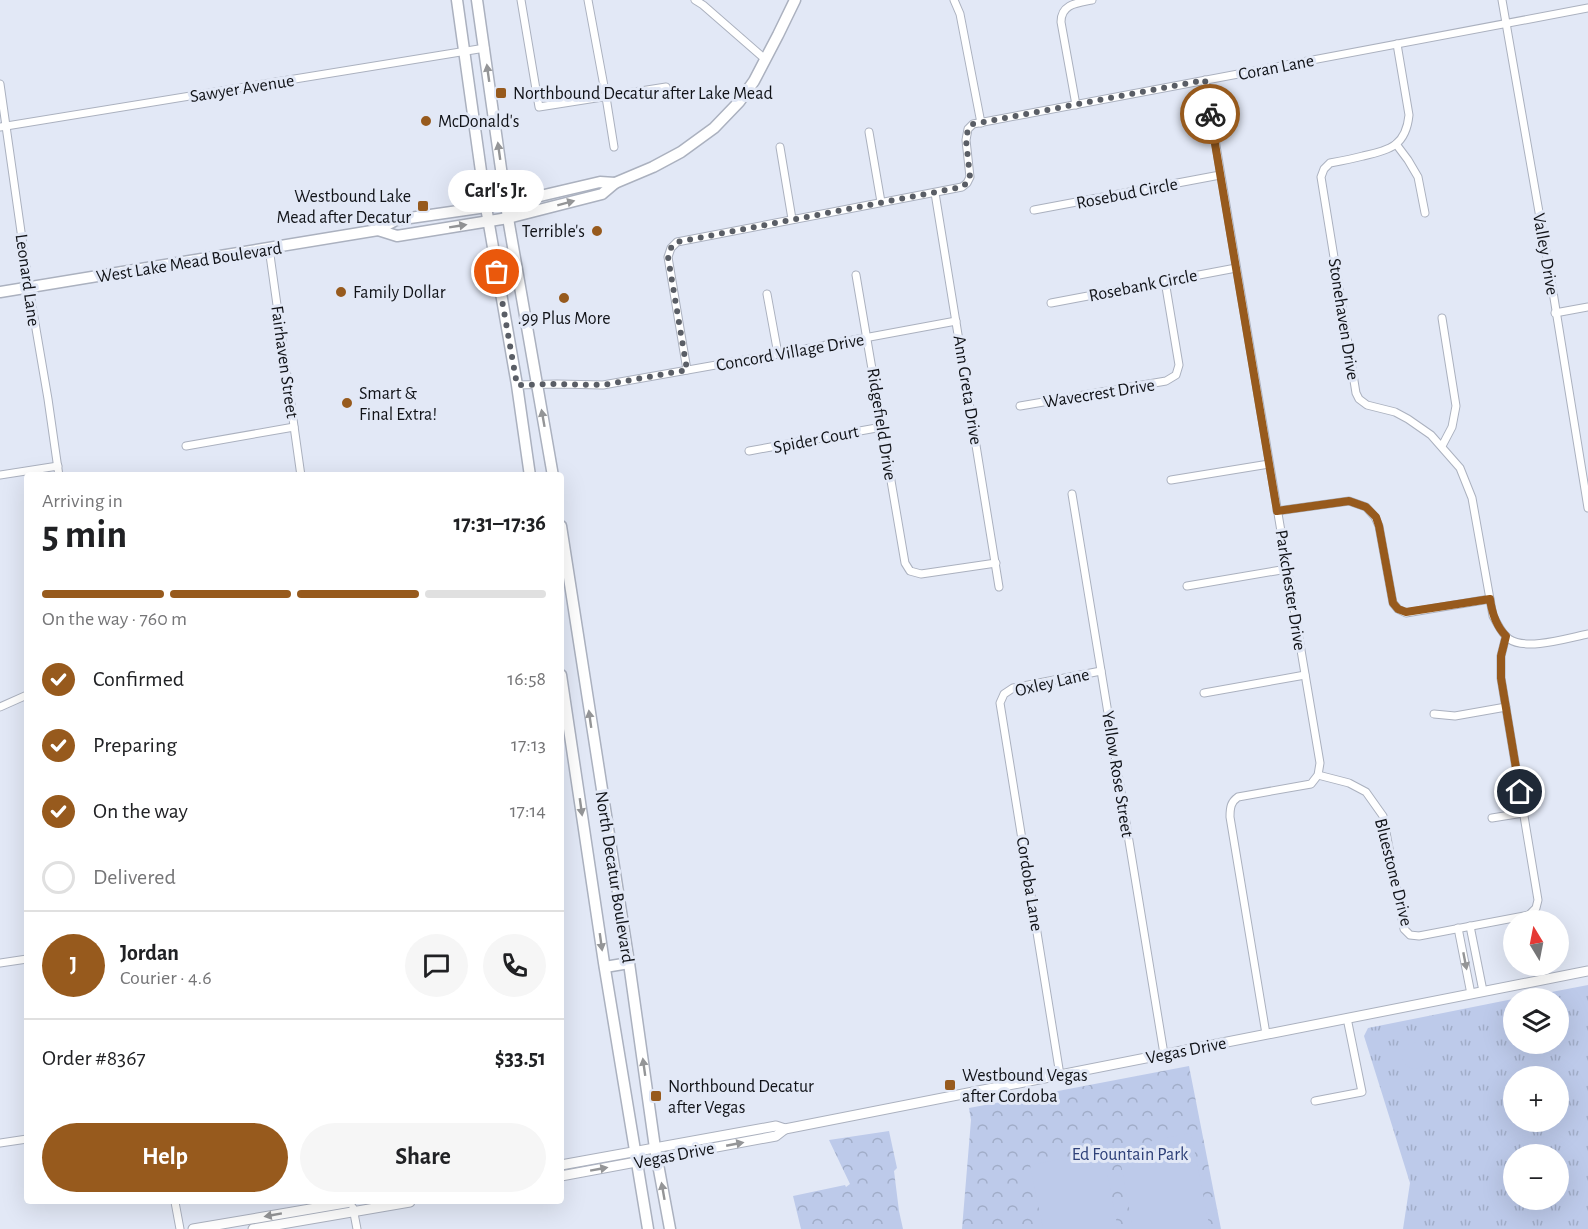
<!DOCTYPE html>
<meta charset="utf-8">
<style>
:root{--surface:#fff;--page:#f6f6f6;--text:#202124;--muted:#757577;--line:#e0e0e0;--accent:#975a1d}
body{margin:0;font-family:"Alegreya Sans",sans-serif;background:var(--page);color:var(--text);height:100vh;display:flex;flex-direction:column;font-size:22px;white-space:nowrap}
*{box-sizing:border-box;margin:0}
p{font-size:20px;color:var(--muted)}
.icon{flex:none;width:33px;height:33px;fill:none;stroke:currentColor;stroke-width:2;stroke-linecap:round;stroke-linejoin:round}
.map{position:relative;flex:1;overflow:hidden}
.side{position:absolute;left:24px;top:472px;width:540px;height:732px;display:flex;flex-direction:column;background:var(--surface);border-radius:6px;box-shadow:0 6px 24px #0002}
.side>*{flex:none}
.needle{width:39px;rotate:350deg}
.tools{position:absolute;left:1503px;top:910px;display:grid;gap:12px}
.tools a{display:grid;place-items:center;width:66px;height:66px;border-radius:50%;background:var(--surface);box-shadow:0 6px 24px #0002;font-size:30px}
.pin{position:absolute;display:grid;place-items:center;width:51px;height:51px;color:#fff;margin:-26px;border:3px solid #fff;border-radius:50%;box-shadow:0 2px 6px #0007}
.courier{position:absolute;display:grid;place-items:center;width:60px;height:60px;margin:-30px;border:4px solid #975a1d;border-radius:50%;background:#fff;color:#222;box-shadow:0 2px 8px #0007}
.bubble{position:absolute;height:42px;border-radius:21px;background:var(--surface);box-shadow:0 6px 24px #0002;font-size:20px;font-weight:700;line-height:42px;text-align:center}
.headline em{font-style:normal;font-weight:700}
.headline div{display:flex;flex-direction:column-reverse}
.headline{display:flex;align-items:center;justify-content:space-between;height:102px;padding:0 18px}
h1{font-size:39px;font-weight:700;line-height:45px}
.bar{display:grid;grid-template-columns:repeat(4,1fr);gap:9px 6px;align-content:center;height:72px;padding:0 18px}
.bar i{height:8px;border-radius:4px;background:var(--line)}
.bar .active{background:var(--accent)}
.bar p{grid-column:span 4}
.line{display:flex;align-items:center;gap:15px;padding:0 18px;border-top:2px solid var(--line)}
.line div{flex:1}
.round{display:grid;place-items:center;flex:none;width:63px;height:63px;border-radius:32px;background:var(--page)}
ol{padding:0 18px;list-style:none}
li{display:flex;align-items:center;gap:18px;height:66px}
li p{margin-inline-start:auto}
li .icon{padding:6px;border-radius:50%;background:var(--accent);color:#fff;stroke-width:4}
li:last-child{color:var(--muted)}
li i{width:33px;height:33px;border:3px solid var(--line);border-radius:50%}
.button{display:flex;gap:12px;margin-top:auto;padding:12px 18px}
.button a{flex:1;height:69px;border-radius:36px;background:var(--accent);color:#fff;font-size:24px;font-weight:700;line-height:69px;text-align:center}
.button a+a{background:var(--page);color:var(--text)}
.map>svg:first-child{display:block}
.grass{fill:url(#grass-tufts);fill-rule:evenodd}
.park{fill:url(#park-crowns)}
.pitch{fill:#bdcaea}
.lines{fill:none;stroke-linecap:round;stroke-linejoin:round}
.minor-casing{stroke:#abb1bf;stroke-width:9}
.secondary-casing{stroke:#abb1bf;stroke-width:11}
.primary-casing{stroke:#abb1bf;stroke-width:13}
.minor{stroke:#fff;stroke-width:7}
.secondary{stroke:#fff;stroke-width:9}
.primary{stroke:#fff;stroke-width:10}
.oneway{fill:#949597}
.done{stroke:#5a5e66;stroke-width:6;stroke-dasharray:0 10.8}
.route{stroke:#975a1d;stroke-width:8}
.poi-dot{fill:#975a1d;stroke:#e2e8f6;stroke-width:2}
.labels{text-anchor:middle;stroke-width:6;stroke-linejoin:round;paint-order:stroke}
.street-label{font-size:18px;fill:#111318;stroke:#e2e8f6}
.poi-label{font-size:18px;fill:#111318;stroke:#e2e8f6;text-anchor:start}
.park-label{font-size:18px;fill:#2f4179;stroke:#e2e8f6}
</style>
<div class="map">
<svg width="1588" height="1229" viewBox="0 0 1588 1229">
<defs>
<pattern id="grass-tufts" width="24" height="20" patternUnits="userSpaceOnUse" patternTransform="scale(1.5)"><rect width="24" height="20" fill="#bdcaea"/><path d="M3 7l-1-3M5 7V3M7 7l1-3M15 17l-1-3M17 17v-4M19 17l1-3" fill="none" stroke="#a1adc8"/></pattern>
<pattern id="park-crowns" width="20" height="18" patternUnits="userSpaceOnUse" patternTransform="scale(1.5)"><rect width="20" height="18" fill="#bdcaea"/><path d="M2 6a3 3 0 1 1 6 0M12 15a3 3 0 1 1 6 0" fill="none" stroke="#a1adc8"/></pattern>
</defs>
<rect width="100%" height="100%" fill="#e2e8f6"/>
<path class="grass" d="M 1588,985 L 1588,1229 L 1403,1229 L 1410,1183 L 1364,1036 L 1368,1028 L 1513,999 L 1514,1044 L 1558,1044 L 1558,999 L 1515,999 ZM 1514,1077 L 1558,1077 L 1558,1122 L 1514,1122 ZM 1514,1155 L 1558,1155 L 1558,1200 L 1514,1200 Z"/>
<g class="park">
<polygon points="1189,1066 1221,1229 962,1229 971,1120 969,1108"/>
<polygon points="889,1131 897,1168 894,1171 899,1211 903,1229 801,1229 793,1196 845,1185 846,1187 850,1184 829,1140"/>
</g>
<g class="pitch">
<path d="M 1418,1042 L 1424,1043 L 1427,1047 L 1429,1055 L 1421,1067 C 1402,1075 1392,1046 1418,1042 Z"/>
<polygon points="1191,1133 1210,1229 1133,1229 1118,1148"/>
<polygon points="1103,1151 1118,1229 1043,1229 1030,1165"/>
</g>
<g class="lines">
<defs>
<g id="minor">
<polyline points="521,0 539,107 666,87"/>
<polyline points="588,0 606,97 614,147"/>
<polyline points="695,0 703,5 765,59"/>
<polyline points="954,0 960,14 981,123"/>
<polyline points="1502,0 1554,298 1588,508"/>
<path d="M 1397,44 L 1409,115 C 1406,145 1391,150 1363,156 C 1352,159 1341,161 1330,163 L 1324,169 L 1321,177 L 1356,393 L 1359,399 L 1367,405 L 1395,412 L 1408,419 L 1431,435 L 1460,468 L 1472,498 L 1493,616 C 1498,624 1501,633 1509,639 C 1526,651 1568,638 1588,634"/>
<path d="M 1205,80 L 1320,763 L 1318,775 L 1311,784 L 1238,797 C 1231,802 1230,807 1230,817 L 1266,1034"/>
<polyline points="0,84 29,288 48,399 59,476"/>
<path d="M 1076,105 L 1061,22 C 1061,4 1077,3 1092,0"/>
<polyline points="0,127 485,48"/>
<polyline points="869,132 881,202"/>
<polyline points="1396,144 1408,160 1418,177 1425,213"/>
<polyline points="780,147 792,219"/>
<polyline points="935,193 999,587"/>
<polyline points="1034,210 1220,175"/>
<polyline points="269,248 301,476"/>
<polyline points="856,275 905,563 910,571 921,574 996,563"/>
<polyline points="767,294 778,354"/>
<polyline points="1051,303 1236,268"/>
<polyline points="1555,313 1588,307"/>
<polyline points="687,370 668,257 671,248 677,242 962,187 967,183 970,177 966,140 968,129 973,124 1588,8"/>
<polyline points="517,385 557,384 603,385 778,354 956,321"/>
<polyline points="1020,406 1166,381 1176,375 1179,365 1165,281"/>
<polyline points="186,446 294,427"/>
<polyline points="1442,446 1452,427 1456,406 1442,318"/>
<polyline points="749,451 882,427"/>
<polyline points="0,475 58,466"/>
<polyline points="1171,480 1269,464"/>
<polyline points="1072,494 1164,1054"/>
<polyline points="1277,511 1349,501 1366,507 1375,517 1379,526 1393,603 1398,609 1406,613 1490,599"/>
<polyline points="1187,586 1287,569"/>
<polyline points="1204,693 1305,675"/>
<polyline points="0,707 27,695"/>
<polyline points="1434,714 1455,716 1506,707"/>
<polyline points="1318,775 1349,783 1366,792 1383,816 1404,929 1410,935 1419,936 1529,915 1536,908 1538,900 1501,678 1501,656 1506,636"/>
<polyline points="1492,818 1523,813"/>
<polyline points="1470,926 1483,991"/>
<polyline points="1458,928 1471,994"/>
<polyline points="0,963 27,959"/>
<polyline points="1060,1075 1000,703 1004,694 1013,688 1101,671"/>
<polyline points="1315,1101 1362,1092 1347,1018"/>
<polyline points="0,1143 27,1139"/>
<polyline points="175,1202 180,1229"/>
<polyline points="353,1208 357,1229"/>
</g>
<g id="secondary">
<polyline points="561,1165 776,1126 785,1129 1588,971"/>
<polyline points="561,1176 776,1136 785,1129"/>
<polyline points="193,1229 351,1202"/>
<polyline points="253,1229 410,1202"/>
</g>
<g id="primary">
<polyline points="457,0 486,207 517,385 530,476"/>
<polyline points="477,0 508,218 553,476"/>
<polyline points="378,230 397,236 508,218 602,194 615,183 653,167 681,152 714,128 739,102 754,81 778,35 795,0"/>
<polyline points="0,292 378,230 396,220 486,207 523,200 600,182 615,183"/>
<polyline points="561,526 629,963 655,1148 670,1229"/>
<polyline points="561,675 604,963 648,1229"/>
<polyline points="605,967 629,963"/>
</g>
</defs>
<use href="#minor" class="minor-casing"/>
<use href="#secondary" class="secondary-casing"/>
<use href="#primary" class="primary-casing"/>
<use href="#minor" class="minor"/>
<use href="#secondary" class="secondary"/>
<use href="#primary" class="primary"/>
</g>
<defs><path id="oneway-solid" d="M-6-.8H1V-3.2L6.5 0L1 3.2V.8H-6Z" transform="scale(1.5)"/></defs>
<g class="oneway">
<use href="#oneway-solid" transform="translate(488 73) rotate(-98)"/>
<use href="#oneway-solid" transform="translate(499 151) rotate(-98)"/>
<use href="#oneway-solid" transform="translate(566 203) rotate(-15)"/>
<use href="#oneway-solid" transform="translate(458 226) rotate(-9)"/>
<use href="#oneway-solid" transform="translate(543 418) rotate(-100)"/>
<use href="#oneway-solid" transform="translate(590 719) rotate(-98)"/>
<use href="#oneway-solid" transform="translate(581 807) rotate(82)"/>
<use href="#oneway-solid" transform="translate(601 942) rotate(82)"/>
<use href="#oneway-solid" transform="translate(1465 961) rotate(79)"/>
<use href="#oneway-solid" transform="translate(644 1067) rotate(-98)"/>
<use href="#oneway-solid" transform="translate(735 1144) rotate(-11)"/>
<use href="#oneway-solid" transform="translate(599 1169) rotate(-10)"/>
<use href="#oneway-solid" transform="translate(663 1191) rotate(-100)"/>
<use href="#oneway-solid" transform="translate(273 1215) rotate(170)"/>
</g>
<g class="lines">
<polyline class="done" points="497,272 517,385 557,384 603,385 687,370 668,257 671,248 677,242 962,187 967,183 970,177 966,140 968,129 973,124 1205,80 1210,114"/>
<path class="route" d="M 1210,114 L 1277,511 L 1349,501 L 1366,507 L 1376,517 L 1379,526 L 1393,603 L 1398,609 L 1406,612 L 1490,599 C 1492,613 1496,626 1506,636 L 1501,656 L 1501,678 L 1520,792"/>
</g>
<g class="poi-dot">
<rect x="495" y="87" width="12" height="12" rx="3"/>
<circle cx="426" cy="121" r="6"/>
<rect x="417" y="200" width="12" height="12" rx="3"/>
<circle cx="597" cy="231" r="6"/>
<circle cx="341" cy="292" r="6"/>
<circle cx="564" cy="298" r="6"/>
<circle cx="347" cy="403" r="6"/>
<rect x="944" y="1079" width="12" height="12" rx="3"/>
<rect x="650" y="1090" width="12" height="12" rx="3"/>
</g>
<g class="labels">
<g class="street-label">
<text transform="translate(1276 67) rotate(-11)" y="6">Coran Lane</text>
<text transform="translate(242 88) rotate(-9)" y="6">Sawyer Avenue</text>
<text transform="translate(1127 193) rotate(-11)" y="6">Rosebud Circle</text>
<text transform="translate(1546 254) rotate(80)" y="6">Valley Drive</text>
<text transform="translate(189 262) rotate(-9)" y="6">West Lake Mead Boulevard</text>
<text transform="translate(28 280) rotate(82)" y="6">Leonard Lane</text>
<text transform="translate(1143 285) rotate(-11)" y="6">Rosebank Circle</text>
<text transform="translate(1344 319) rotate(81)" y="6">Stonehaven Drive</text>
<text transform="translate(790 352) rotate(-10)" y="6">Concord Village Drive</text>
<text transform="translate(285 362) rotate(82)" y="6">Fairhaven Street</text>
<text transform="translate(968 390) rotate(81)" y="6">Ann Greta Drive</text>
<text transform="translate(1099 393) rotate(-9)" y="6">Wavecrest Drive</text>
<text transform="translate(882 424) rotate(81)" y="6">Ridgefield Drive</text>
<text transform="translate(816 439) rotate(-11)" y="6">Spider Court</text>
<text transform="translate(1291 590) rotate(81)" y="6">Parkchester Drive</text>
<text transform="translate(1052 682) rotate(-13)" y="6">Oxley Lane</text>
<text transform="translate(1118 774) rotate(81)" y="6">Yellow Rose Street</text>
<text transform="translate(1394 872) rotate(76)" y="6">Bluestone Drive</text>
<text transform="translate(615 877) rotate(81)" y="6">North Decatur Boulevard</text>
<text transform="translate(1030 884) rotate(81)" y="6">Cordoba Lane</text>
<text transform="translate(1186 1050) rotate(-11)" y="6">Vegas Drive</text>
<text transform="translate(674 1155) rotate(-11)" y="6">Vegas Drive</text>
</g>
<g class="poi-label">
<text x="513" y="99">Northbound Decatur after Lake Mead</text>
<text x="438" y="127">McDonald's</text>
<text x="411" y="202" text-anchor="end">Westbound Lake<tspan x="411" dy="21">Mead after Decatur</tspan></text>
<text x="585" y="237" text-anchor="end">Terrible's</text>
<text x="353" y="298">Family Dollar</text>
<text x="564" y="324" text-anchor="middle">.99 Plus More</text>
<text x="359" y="399">Smart &amp;<tspan x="359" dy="21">Final Extra!</tspan></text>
<text x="962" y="1081">Westbound Vegas<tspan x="962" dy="21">after Cordoba</tspan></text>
<text x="668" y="1092">Northbound Decatur<tspan x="668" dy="21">after Vegas</tspan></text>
</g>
<g class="park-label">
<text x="1130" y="1160">Ed Fountain Park</text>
</g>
</g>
</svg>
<div class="tools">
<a><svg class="needle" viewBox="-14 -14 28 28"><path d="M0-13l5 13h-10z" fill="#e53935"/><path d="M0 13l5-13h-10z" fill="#757577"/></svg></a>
<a><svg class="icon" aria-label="layers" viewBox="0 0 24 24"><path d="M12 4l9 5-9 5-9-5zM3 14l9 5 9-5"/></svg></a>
<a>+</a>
<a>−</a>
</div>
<div class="pin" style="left:497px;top:272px;background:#ea580c"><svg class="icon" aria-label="bag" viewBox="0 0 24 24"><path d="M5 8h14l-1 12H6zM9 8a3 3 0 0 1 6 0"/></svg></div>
<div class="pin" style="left:1520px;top:792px;background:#1f2937"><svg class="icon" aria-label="home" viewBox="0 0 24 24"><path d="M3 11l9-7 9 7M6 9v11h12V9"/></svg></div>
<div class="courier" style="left:1210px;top:114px"><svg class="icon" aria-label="bike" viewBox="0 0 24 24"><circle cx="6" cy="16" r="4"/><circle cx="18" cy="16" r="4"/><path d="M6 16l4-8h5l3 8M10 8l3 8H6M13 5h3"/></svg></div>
<div class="bubble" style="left:448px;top:170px;width:96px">Carl's Jr.</div>
<section class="side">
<div class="headline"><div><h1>5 min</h1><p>Arriving in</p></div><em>17:31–17:36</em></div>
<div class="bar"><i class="active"></i><i class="active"></i><i class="active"></i><i></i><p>On the way · 760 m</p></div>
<ol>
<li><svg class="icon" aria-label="check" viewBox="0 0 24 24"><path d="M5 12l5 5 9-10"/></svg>Confirmed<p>16:58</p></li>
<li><svg class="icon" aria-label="check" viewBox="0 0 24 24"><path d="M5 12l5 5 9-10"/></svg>Preparing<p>17:13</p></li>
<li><svg class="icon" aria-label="check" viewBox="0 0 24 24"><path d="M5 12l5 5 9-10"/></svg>On the way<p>17:14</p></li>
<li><i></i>Delivered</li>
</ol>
<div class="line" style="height:108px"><b class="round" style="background:var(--accent);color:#fff">J</b><div><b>Jordan</b><p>Courier · 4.6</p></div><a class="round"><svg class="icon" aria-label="chat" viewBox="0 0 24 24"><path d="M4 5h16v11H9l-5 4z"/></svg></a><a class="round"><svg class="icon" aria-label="phone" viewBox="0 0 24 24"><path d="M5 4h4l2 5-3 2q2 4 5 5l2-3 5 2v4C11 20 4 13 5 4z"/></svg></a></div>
<div class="line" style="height:78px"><div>Order #8367</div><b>$33.51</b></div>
<div class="button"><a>Help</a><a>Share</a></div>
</section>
</div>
